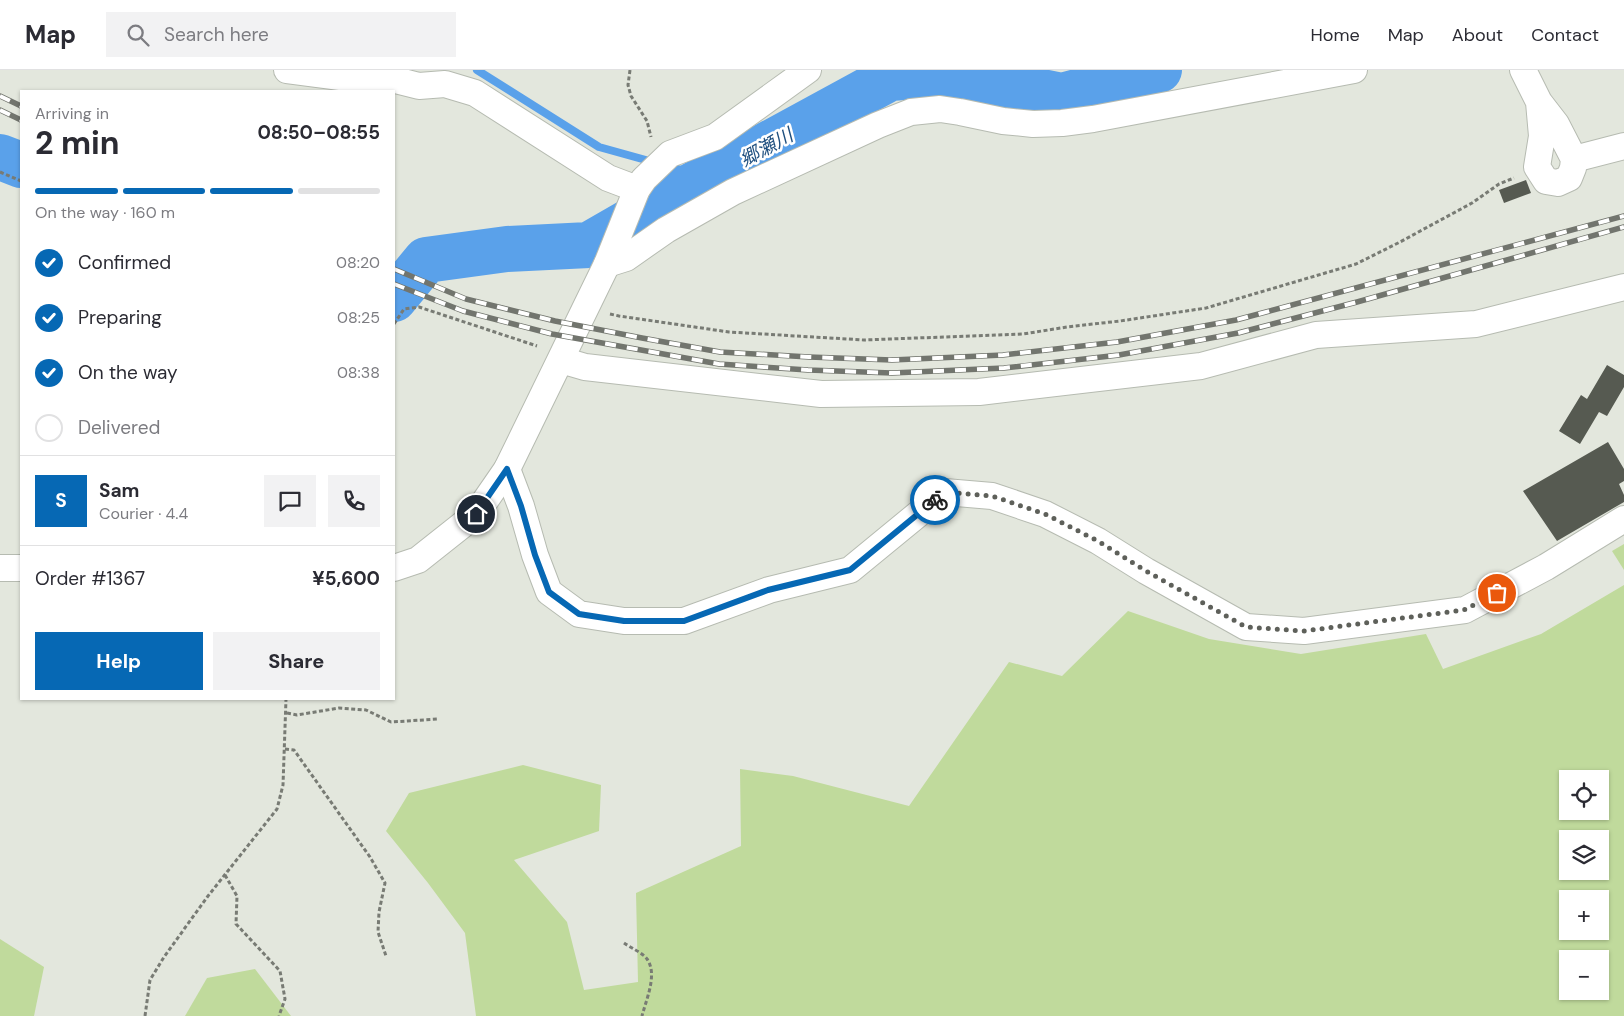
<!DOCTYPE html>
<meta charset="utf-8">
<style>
:root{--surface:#fff;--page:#f2f2f3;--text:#2b2b33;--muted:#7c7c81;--line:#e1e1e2;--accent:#0668b4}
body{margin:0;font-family:"DM Sans","Noto Sans JP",sans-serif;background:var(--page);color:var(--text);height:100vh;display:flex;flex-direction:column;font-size:19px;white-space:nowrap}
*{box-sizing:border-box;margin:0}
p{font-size:16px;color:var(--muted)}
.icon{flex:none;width:28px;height:28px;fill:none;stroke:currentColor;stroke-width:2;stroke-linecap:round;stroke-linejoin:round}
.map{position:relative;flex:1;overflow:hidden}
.details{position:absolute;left:20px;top:20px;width:375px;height:610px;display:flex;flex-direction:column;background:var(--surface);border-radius:0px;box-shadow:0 1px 4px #0004}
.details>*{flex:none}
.controls{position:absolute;left:1559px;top:700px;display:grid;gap:10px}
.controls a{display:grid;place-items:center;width:50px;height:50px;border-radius:0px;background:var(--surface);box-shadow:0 1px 4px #0004;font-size:25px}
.pin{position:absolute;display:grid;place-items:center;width:42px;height:42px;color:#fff;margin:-21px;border:2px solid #fff;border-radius:50%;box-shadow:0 1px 5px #0007}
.courier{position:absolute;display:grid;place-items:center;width:50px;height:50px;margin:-25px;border:4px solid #0668b4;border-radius:50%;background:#fff;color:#222;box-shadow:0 1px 6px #0007}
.summary em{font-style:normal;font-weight:700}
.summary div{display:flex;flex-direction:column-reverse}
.summary{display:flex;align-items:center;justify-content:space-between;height:85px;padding:0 15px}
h1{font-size:32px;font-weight:700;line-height:38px}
.bar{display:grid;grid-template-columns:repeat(4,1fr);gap:8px 5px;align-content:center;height:60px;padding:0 15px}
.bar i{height:6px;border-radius:4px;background:var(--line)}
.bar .on{background:var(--accent)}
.bar p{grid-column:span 4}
.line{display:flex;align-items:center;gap:12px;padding:0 15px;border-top:1px solid var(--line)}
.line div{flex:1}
.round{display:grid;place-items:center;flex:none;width:52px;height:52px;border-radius:0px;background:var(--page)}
ol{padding:0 15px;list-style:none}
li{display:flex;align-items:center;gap:15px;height:55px}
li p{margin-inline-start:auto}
li .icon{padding:5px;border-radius:50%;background:var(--accent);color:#fff;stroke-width:4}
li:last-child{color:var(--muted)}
li i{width:28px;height:28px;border:2px solid var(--line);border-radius:50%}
.primary-button{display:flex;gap:10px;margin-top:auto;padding:10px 15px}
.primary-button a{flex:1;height:58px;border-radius:0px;background:var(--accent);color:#fff;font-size:20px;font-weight:700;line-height:58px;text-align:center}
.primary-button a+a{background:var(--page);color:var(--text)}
header{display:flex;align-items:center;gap:30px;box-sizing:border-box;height:70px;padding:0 25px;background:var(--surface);border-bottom:1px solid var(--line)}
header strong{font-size:24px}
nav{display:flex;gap:28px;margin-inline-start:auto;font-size:18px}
.search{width:350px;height:45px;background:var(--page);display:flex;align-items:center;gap:12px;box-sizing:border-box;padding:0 18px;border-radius:0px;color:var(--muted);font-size:19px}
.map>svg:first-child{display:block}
.green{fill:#c0da9c;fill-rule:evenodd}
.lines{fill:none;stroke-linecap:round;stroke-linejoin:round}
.stream{stroke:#5aa1ea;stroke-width:8}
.river{stroke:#5aa1ea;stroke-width:46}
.building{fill:#565a51}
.minor-casing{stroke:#b6bbb1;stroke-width:28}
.path{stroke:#787b74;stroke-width:3;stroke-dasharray:4 2.5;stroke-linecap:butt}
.minor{stroke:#fff;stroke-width:26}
.rail-casing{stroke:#72756e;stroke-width:5.5}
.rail{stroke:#fff;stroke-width:4;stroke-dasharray:11;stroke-linecap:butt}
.done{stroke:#5e605a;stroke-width:5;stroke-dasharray:0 9}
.route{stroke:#0668b4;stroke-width:6}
.labels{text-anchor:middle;stroke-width:5;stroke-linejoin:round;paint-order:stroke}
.water-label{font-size:19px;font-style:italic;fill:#1e4f7f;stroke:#fff}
</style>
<header>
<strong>Map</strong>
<div class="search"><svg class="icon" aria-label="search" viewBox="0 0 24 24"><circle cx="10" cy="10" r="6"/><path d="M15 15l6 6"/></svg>Search here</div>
<nav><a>Home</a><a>Map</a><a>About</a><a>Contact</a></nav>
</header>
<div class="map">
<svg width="1624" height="946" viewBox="0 0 1624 946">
<rect width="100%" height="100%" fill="#e3e7dd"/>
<g class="green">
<polygon points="1624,474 1624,500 1612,481"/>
<path d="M 1624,515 L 1624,946 L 476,946 L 465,863 L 428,813 L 386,761 L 409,723 L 523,695 L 601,715 L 599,761 L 514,790 L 567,852 L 584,920 L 638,912 L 636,823 L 741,776 L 740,699 L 793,706 L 909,736 L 1009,592 L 1062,606 L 1128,541 L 1209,569 L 1301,584 L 1426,564 L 1443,599 L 1541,564 ZM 1568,709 L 1600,709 L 1600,741 L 1568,741 ZM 1568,769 L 1600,769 L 1600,801 L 1568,801 ZM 1568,829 L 1600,829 L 1600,861 L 1568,861 ZM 1568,889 L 1600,889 L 1600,921 L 1568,921 Z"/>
<polygon points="0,869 44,897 34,946 0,946"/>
<polygon points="255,899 291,946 185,946 207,908"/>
</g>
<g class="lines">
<g class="stream">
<polyline points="477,0 599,77 653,92"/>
<polyline points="664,95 685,101 695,114"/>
</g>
<g class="river">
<polyline points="0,87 21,95"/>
<polyline points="394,229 426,190 507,179 589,175 695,114 890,8 951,4 1062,26 1159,0"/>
</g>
</g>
<g class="building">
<polygon points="1526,110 1531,123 1504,133 1499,120"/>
<polygon points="1607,295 1624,305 1624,317 1607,346 1599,342 1580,374 1559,361 1581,325 1587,329"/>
<polygon points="1608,372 1624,399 1624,411 1619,414 1624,425 1624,432 1557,471 1523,421"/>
</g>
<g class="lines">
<defs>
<g id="minor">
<polyline points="287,0 348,8 395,10 419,16 445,14 475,23 608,108 637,119"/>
<polyline points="1523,0 1539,32 1556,54 1574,89 1573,98 1569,108 1558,113 1546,111 1537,97 1542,66 1539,32"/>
<polyline points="1574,89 1624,76"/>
<polyline points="607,194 626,188 666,160 733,122 878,55 911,42 940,39 960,42 1003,51 1033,54 1062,53 1093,49 1354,0"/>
<polyline points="561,290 585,297 821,324 979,322 1201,296 1316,265 1476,254 1624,217"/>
<polyline points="507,399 521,436 535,485 549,522 579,544 624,551 684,551 769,520 850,500 945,422 992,426 1045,444 1098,471 1146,501 1246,557 1304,561 1465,540 1546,497 1624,449"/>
<polyline points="0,498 21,498"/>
<polyline points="394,498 418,490 476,444 507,399 607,194 637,119 644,109 670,84 715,67 808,0"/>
</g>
</defs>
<use href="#minor" class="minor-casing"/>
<g class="path">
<polyline points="630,0 628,15 631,26 647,51 651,67"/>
<polyline points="0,102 21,111"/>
<polyline points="610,244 619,246 729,262 864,270 1023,264 1067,257 1120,251 1206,238 1356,194 1400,172 1472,133 1499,114 1514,108"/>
<polyline points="394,254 404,239 419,237 537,276"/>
<polyline points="287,643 297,645 339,638 366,640 391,652 438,649"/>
<polyline points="285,679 294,680 370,787 385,813 379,842 378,862 386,886"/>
<polyline points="225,805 237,826 236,854 280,901 285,929 279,946"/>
<path d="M 624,873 C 631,878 643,883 647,889 C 658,904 646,930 642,946"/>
<polyline points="145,946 150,910 164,887 208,826 277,739 283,715 286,629"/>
</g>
<use href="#minor" class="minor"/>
<defs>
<g id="rail">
<polyline points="0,26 21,36"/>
<polyline points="0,40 21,50"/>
<polyline points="394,199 466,229 555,251 642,268 720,282 809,287 892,290 1003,285 1117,272 1236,250 1624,146"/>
<polyline points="394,214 463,241 552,264 719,294 808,300 892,303 1004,298 1119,285 1238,263 1357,232 1624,157"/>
</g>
</defs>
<use href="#rail" class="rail-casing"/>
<use href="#rail" class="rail"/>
</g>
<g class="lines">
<polyline class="done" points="935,430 945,422 992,426 1045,444 1098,471 1146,501 1246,557 1304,561 1464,540 1497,523"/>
<polyline class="route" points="476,444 507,399 521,436 535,485 549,522 579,544 624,551 684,551 768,520 850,500 935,430"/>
</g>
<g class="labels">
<g class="water-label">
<text transform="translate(766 77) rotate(-29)" y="7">郷瀬川</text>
</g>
</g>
</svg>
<div class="controls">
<a><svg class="icon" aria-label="locate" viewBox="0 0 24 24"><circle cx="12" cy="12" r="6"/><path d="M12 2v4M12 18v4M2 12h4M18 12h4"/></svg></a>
<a><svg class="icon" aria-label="layers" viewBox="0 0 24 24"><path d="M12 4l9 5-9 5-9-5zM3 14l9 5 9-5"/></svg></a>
<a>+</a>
<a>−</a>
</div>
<div class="pin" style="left:1497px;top:523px;background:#ea580c"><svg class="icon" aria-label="bag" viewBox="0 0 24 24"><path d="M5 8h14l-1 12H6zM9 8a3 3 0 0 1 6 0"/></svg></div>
<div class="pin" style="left:476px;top:444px;background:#1f2937"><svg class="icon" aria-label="home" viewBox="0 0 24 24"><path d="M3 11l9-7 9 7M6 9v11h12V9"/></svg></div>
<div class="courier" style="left:935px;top:430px"><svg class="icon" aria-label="bike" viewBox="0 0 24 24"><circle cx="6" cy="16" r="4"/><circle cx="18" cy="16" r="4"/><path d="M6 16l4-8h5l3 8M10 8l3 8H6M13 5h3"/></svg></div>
<section class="details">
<div class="summary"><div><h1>2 min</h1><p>Arriving in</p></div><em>08:50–08:55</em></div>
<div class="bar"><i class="on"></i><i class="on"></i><i class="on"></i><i></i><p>On the way · 160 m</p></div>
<ol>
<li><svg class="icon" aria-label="check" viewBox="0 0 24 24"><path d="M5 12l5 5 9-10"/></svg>Confirmed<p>08:20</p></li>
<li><svg class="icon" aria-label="check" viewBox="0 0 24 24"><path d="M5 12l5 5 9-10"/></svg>Preparing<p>08:25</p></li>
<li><svg class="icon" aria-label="check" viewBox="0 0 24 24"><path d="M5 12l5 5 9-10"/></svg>On the way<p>08:38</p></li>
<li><i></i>Delivered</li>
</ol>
<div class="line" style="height:90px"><b class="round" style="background:var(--accent);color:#fff">S</b><div><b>Sam</b><p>Courier · 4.4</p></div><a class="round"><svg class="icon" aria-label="chat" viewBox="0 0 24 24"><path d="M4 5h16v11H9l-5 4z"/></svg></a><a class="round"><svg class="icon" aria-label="phone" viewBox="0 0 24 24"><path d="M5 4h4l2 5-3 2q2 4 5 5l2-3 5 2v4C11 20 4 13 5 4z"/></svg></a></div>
<div class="line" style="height:65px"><div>Order #1367</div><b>¥5,600</b></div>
<div class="primary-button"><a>Help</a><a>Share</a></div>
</section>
</div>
